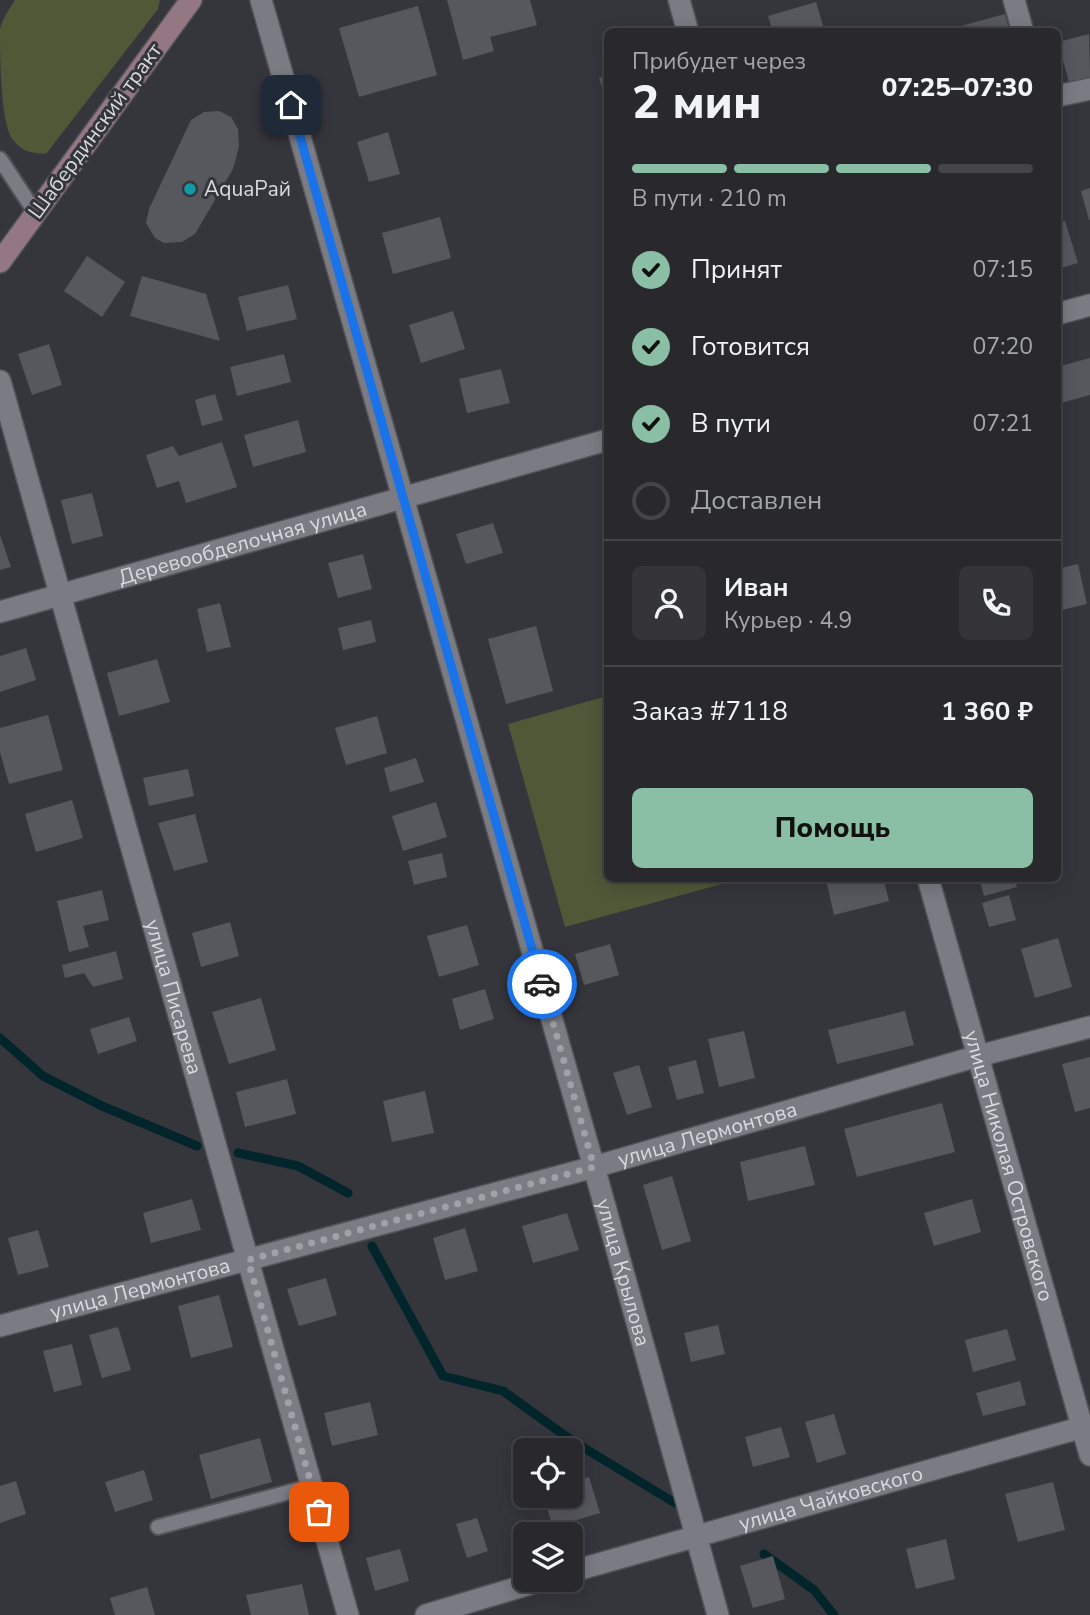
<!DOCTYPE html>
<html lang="ru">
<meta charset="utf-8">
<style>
:root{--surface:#28282d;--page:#343439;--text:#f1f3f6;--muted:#a5a6aa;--line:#444449;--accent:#8abfa5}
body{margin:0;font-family:"Nunito Sans",sans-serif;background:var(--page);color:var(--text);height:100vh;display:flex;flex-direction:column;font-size:26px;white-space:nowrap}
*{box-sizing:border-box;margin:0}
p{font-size:23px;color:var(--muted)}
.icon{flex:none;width:38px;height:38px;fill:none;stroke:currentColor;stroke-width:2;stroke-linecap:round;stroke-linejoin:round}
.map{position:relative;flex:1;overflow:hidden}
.sheet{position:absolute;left:604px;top:28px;width:457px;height:854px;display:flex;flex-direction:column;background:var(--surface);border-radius:10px;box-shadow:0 4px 18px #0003,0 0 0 2px var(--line)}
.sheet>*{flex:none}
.buttons{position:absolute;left:513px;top:1438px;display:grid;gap:14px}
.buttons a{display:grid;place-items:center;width:70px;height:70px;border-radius:10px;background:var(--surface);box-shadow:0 4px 18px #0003,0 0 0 2px var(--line);font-size:35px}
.pin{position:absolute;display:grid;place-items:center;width:60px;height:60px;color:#fff;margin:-30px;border-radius:14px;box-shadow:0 4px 10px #0006}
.courier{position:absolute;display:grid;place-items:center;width:70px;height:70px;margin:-35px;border:5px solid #1a73e8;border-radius:50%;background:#fff;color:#222;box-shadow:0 2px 9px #0007}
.headline em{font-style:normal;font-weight:800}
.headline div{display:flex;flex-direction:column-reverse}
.headline{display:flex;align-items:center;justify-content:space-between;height:119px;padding:0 28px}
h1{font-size:46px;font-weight:800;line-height:52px}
.bar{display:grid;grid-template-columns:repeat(4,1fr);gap:10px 7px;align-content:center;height:84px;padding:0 28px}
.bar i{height:9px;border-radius:5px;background:var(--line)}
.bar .selected{background:var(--accent)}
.bar p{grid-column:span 4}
.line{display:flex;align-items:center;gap:18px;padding:0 28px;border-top:2px solid var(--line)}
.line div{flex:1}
.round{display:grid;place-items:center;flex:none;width:74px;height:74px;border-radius:10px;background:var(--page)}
ol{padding:0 28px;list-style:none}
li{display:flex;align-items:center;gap:21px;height:77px}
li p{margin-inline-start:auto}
li .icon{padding:7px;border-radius:50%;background:var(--accent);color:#111;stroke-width:4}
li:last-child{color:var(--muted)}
li i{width:38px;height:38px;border:4px solid var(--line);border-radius:50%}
.cta{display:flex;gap:14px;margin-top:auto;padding:14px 28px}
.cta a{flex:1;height:80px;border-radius:10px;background:var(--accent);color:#111;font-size:28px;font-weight:800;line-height:80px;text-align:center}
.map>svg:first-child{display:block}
.green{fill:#515838}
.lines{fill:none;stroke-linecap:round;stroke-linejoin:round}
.stream{stroke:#01252a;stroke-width:9}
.building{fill:#57575e}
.lane-casing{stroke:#525257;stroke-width:18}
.street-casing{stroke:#525257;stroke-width:24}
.secondary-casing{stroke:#525257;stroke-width:24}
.lane{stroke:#7b7b83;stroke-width:14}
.street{stroke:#7b7b83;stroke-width:21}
.secondary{stroke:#937782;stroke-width:21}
.done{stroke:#a0a0a5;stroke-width:7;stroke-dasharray:0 12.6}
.route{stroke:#1a73e8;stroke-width:9}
.culture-dot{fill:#0f9aa8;stroke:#35353c;stroke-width:2.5}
.labels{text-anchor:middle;stroke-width:6;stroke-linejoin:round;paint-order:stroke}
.street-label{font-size:21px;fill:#d9dade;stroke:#35353c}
.poi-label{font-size:21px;fill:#d9dade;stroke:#35353c;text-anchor:start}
</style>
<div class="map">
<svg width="1090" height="1615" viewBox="0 0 1090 1615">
<rect width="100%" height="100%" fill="#35353c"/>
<g class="green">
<path d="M 15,0 L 160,0 L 158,9 L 46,154 C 32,153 22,152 13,140 C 0,123 0,51 0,29 C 2,19 10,8 15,0 Z"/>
<polygon points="607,696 607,878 740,879 565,927 508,724"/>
</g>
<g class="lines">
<g class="stream">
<polyline points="0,1038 43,1076 102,1106 197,1146"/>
<polyline points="238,1153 298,1166 348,1193"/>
<polyline points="372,1246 443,1376 503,1391 571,1440 675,1503"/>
<polyline points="764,1554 814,1590 834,1615"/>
</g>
</g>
<g class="building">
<polygon points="447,0 530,0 537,25 490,37 494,51 463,60"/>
<polygon points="816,2 825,32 773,32 768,16"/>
<polygon points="418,6 437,75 359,97 339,28"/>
<polygon points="1005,14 1010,32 951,32 950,29"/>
<polygon points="1089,34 1090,77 1069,82 1058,42"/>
<polygon points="607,75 607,104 599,78"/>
<polygon points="219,111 231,117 238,129 239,147 233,169 195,234 182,242 164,243 155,238 146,223 149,209 191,120 204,112"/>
<polygon points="388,132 400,174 369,182 357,142"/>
<polygon points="1090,188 1090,220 1089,220 1081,191"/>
<polygon points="440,217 451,258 393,274 382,233"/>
<polygon points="1065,221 1078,263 1057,269 1057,223"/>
<polygon points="87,256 125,282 102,317 64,291"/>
<polygon points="142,276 206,294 220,341 130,316"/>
<polygon points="288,285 297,319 247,331 238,297"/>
<polygon points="453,311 465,349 421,363 409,325"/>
<polygon points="49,344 62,385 32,395 18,354"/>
<polygon points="284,354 291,382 237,396 230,367"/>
<polygon points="1090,358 1090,395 1057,404 1057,367"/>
<polygon points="501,369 510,403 467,413 459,379"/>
<polygon points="215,394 223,420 202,426 195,400"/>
<polygon points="298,420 306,452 253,467 244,435"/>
<polygon points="222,442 237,487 186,503 179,481 157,488 146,455 173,446 179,456"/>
<polygon points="92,493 103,536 72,544 61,500"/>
<polygon points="493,523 503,553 466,564 456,534"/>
<polygon points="0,535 11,567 0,570"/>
<polygon points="363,554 372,589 338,598 328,563"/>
<polygon points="1078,564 1087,604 1057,611 1057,569"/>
<polygon points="220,603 231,647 207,652 197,609"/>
<polygon points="371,620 376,642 343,650 338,628"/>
<polygon points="536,626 553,691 506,704 488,639"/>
<polygon points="26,648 36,680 0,692 0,656"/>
<polygon points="157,659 170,702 119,716 107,673"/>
<polygon points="48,715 63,770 9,784 0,752 0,728"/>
<polygon points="377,716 387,753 346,765 335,728"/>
<polygon points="416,758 424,782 390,792 384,768"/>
<polygon points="188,769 194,796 149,806 143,778"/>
<polygon points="72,800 83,838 36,852 25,814"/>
<polygon points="436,802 447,837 403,851 392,816"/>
<polygon points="195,814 208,862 174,871 158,823"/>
<polygon points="442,853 447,877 414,885 408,861"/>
<polygon points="851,878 883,878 889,901 834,915 827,884"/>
<polygon points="979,878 1015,878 1017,887 984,896"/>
<polygon points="102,890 109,920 83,926 89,947 69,952 57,901"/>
<polygon points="1009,895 1016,920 989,927 982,903"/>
<polygon points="230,922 239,956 201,967 192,933"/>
<polygon points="467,925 479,965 439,977 427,936"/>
<polygon points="1058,938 1072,987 1035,998 1021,949"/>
<polygon points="610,944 619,975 584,985 575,954"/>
<polygon points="116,951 123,979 93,987 84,973 65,978 62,965"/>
<polygon points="485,989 494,1019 460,1030 452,999"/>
<polygon points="261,998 276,1050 229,1064 212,1012"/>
<polygon points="905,1011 914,1045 837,1064 828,1030"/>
<polygon points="129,1017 137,1041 98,1054 90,1029"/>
<polygon points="744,1031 755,1078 719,1087 708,1039"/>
<polygon points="1090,1057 1090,1108 1075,1112 1062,1064"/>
<polygon points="696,1060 704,1093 677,1100 668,1067"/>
<polygon points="639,1065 652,1107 627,1115 613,1073"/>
<polygon points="287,1079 296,1114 245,1127 236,1092"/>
<polygon points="425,1091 434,1133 392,1142 383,1101"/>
<polygon points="942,1103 955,1152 857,1177 844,1129"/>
<polygon points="805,1146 815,1185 748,1201 740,1162"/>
<polygon points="672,1176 691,1241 662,1250 643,1185"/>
<polygon points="192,1199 201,1230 151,1243 143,1213"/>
<polygon points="972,1199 981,1232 934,1246 924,1213"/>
<polygon points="567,1213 579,1250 533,1263 522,1226"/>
<polygon points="465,1228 478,1271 445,1280 433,1238"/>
<polygon points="38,1230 49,1267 18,1275 8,1238"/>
<polygon points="326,1278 337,1315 299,1326 287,1289"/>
<polygon points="219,1295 233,1347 191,1358 178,1306"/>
<polygon points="718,1325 725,1354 691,1362 684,1333"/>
<polygon points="118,1327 131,1370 102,1378 89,1335"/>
<polygon points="1007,1329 1016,1360 973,1372 965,1340"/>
<polygon points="72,1344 82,1385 54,1392 43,1351"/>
<polygon points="1020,1381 1026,1405 983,1416 976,1393"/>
<polygon points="370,1402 378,1435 332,1446 324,1413"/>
<polygon points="834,1414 846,1454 817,1463 805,1422"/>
<polygon points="781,1427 790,1457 753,1467 745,1437"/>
<polygon points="260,1438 272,1482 211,1499 199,1455"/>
<polygon points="144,1470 153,1500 115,1512 105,1482"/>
<polygon points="589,1477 600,1513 553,1527 543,1496 570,1496 570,1483"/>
<polygon points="16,1481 26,1514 0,1523 0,1486"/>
<polygon points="1053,1482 1065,1530 1018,1542 1005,1494"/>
<polygon points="477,1518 488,1551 467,1558 456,1524"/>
<polygon points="946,1539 955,1579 916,1589 906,1549"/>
<polygon points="400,1549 409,1581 375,1591 366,1558"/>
<polygon points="773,1556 785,1599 753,1608 740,1566"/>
<polygon points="302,1584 309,1615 251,1615 246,1595"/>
<polygon points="147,1587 155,1615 115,1615 110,1598"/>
</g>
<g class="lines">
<defs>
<g id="lane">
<polyline points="0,159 35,212"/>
<polyline points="158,1527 312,1486"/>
</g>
<g id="street">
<path id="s1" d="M 261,0 L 594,1167 L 718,1615"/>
<polyline points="679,0 688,32"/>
<polyline points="1014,0 1023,32"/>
<polyline points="1057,96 1090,89"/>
<polyline points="1057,314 1090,305"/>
<path id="s2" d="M 0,381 L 348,1615"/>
<path id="s3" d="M 0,612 L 607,440"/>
<path id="s4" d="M 928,878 L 1090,1455"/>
<path id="s5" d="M 0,1326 L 594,1167 L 978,1056 L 1090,1027"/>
<path id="s6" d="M 570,1572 L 1090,1425"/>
<polyline points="426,1615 543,1580"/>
</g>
<polyline id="secondary" points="0,262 191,0"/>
</defs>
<use href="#lane" class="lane-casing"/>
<use href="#street" class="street-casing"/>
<use href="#secondary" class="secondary-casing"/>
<use href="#lane" class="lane"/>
<use href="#street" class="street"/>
<use href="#secondary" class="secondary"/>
</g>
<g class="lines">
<polyline class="done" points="319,1512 248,1260 594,1167 542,984"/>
<polyline class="route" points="291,105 542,984"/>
</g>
<circle class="culture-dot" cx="190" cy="189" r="7"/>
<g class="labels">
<g class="street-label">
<text transform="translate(95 131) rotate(-54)" y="7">Шабердинский тракт</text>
<text dy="7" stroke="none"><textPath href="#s3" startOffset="252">Деревообделочная улица</textPath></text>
<text dy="7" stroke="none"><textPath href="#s2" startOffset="640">улица Писарева</textPath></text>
<text dy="7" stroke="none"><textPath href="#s5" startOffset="733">улица Лермонтова</textPath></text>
<text dy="7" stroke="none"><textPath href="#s4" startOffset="299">улица Николая Островского</textPath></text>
<text dy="7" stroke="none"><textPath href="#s1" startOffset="1323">улица Крылова</textPath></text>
<text dy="7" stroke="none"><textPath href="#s5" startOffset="145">улица Лермонтова</textPath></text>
<text dy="7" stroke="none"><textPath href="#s6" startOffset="271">улица Чайковского</textPath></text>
</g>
<g class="poi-label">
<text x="204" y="196">AquaРай</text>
</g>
</g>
</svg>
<div class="buttons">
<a><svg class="icon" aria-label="locate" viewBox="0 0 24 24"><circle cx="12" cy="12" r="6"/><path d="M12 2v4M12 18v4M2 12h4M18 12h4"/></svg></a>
<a><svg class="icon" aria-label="layers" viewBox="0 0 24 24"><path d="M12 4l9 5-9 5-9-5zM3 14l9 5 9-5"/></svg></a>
</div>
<div class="pin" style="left:319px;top:1512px;background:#ea580c"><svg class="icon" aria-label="bag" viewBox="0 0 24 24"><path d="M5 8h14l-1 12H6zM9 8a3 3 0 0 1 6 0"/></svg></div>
<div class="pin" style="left:291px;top:105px;background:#1f2937"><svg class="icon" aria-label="home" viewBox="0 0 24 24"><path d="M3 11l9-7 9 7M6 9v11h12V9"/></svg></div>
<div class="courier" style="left:542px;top:984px"><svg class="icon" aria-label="car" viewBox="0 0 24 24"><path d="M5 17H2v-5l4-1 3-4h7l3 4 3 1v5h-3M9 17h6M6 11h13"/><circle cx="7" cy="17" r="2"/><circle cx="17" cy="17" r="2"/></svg></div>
<section class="sheet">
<div class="headline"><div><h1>2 мин</h1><p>Прибудет через</p></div><em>07:25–07:30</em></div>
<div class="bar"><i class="selected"></i><i class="selected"></i><i class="selected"></i><i></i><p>В пути · 210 m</p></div>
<ol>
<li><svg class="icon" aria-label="check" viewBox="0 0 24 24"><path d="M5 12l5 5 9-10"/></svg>Принят<p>07:15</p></li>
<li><svg class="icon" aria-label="check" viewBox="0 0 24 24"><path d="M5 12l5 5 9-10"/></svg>Готовится<p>07:20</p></li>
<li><svg class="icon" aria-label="check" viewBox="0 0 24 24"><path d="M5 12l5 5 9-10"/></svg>В пути<p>07:21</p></li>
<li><i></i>Доставлен</li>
</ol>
<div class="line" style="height:126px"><a class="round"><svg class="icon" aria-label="person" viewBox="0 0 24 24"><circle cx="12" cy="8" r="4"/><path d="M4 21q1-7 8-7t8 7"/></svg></a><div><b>Иван</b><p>Курьер · 4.9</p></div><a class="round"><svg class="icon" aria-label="phone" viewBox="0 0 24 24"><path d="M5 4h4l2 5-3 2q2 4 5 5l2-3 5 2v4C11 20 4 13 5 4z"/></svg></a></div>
<div class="line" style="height:91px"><div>Заказ #7118</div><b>1 360 ₽</b></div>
<div class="cta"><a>Помощь</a></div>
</section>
</div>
